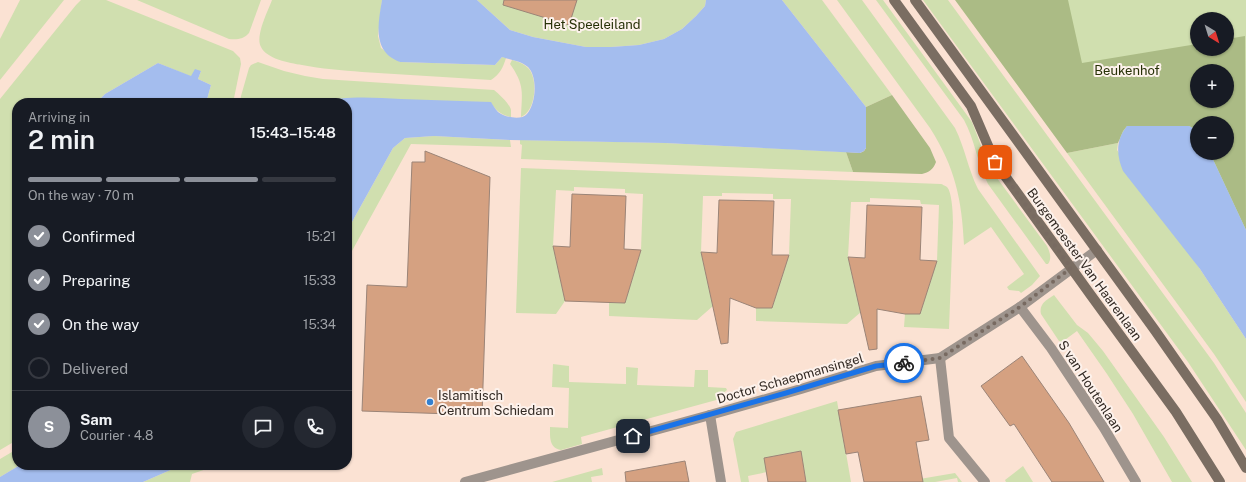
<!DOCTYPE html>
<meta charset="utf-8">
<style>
:root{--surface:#171b24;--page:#242831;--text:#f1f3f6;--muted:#9ea1a6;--line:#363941;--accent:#8c9099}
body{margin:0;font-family:"Public Sans",sans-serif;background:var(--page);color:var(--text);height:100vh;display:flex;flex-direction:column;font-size:15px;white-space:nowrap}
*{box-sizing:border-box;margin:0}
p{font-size:13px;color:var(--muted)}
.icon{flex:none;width:22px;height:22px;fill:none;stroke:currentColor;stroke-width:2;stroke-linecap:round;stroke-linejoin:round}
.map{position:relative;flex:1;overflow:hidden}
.drawer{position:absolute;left:12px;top:98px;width:340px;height:372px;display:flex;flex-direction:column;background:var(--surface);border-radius:16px;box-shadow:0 1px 3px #0004}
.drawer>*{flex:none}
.needle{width:26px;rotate:142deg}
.tools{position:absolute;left:1190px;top:12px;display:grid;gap:8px}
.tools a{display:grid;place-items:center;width:44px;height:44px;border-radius:50%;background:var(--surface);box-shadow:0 1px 3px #0004;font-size:20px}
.pin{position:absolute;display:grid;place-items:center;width:34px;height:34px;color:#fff;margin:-17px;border-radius:8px;box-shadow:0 2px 6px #0006}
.courier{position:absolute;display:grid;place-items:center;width:40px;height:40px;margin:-20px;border:3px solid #1a73e8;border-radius:50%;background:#fff;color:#222;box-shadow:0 1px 5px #0007}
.overview em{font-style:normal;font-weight:600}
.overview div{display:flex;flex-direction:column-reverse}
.overview{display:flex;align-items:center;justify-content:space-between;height:68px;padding:0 16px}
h1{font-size:26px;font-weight:600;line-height:30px}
.bar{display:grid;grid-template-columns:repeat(4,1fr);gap:6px 4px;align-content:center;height:48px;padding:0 16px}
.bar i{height:5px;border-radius:3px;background:var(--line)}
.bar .current{background:var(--accent)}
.bar p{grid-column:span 4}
.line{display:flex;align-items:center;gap:10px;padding:0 16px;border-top:1px solid var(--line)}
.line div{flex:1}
.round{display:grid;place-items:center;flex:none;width:42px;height:42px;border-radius:21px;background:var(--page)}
ol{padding:0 16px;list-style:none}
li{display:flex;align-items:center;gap:12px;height:44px}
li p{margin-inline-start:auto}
li .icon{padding:4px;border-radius:50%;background:var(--accent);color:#fff;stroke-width:4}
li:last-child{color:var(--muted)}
li i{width:22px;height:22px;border:2px solid var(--line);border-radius:50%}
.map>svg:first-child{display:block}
.green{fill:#d0dfaf;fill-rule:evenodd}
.forest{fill:#abbb85;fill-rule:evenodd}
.water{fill:#a4bdee}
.building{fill:#d5a181;stroke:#9b8477}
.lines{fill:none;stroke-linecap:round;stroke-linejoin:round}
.street{stroke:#9e948d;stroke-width:10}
.secondary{stroke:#7a6d62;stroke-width:10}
.done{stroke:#786a61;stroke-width:4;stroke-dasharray:0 7.2}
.route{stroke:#1a73e8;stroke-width:5}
.poi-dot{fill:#3380d0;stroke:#fdf2ec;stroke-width:1.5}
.labels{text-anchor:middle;stroke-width:4;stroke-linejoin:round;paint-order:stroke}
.park-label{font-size:13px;fill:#273107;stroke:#fdf2ec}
.street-label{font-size:13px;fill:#322923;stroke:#fdf2ec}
.poi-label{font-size:13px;fill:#322923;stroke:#fdf2ec;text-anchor:start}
</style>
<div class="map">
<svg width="1246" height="482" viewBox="0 0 1246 482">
<rect width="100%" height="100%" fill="#fbe2d3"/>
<g class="green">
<polygon points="20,0 64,0 0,80 0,39"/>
<polygon points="81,0 106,0 233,51 240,58 241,64 233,103 206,103 211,85 198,79 201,71 192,77 158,63 105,94 96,103 17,103 17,440 0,450 0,99 76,5"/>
<path d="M 137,0 L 261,0 L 249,33 C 244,39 237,40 229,39 Z"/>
<path d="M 272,0 L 382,0 L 378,36 L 381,48 L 400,62 L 495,65 L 502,57 L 506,58 C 503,68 500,74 491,80 C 448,77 405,75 362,72 C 342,70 321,69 302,65 C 289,63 267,59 261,47 C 255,36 268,11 272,0 Z"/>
<polygon points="477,0 706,0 705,6 696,16 682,29 664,39 639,45 611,47 586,47 533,37 510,30"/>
<polygon points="782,0 822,0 892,95 866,107"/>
<path d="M 837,0 L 862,0 L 955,128 C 965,148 968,169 978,189 L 1040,276 L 1032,285 L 1021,293 L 1019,291 L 1009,290 L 1007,287 L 1024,274 L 991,227 L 964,245 C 962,200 955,167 930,128 Z"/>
<path d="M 876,0 L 883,0 L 972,122 L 985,156 L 994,174 L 1047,246 C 1050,252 1052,259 1048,264 L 1046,264 L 988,184 C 977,163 975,140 964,120 Z"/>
<polygon points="923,0 948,0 1214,363 1246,413 1246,450 1188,362"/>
<path d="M 971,0 L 1246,0 L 1246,286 L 1119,140 ZM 1197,19 L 1227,19 L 1227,49 L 1197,49 ZM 1197,71 L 1227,71 L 1227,101 L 1197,101 ZM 1197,123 L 1227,123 L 1227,153 L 1197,153 Z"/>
<path d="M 512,60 C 517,61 525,64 529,69 C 538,80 536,111 521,117 C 522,93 525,85 510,64 Z"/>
<path d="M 258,62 L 284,71 L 305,76 L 323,79 L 494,90 C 499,94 510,104 511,110 C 511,112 511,115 511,117 C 499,114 497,111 490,102 L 328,101 L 321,103 L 240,103 L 241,96 L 249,68 L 251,65 Z"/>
<polygon points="434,136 510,140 511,147 411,144 347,260 347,231 393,148 405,138"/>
<polygon points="520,140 665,143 846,152 853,172 521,159 522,145 520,144"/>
<polygon points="1118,143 1117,150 1200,269 1246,339 1246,402 1214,354 1067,153"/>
<path d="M 521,168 L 941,184 C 942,184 945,186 947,187 C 952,192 953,214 953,222 L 949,329 L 904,327 L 905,314 L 920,314 L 937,261 L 939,205 L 921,204 L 920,200 L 870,198 L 870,202 L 851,202 L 848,257 L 861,312 L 847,324 L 756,321 L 756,308 L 772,308 L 789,255 L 791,199 L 773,199 L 773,194 L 722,193 L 722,196 L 703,196 L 701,252 L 713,306 L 697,320 L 609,316 L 609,303 L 625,303 L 641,250 L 643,194 L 625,193 L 625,189 L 574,187 L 574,191 L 556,190 L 553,246 L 565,301 L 556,314 L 516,313 Z"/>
<path d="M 1054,295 L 1077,325 L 1088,333 L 1103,351 L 1164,437 L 1192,482 L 1172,482 L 1133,414 L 1107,374 L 1077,331 L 1062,342 L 1059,341 L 1041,314 C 1039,303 1047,300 1054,295 Z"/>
<path d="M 553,364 L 569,366 L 569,382 L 626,384 L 626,367 L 638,368 L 637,385 L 694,387 L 695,370 L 708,370 L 708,387 L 726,388 L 727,390 L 720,396 L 720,399 L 581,437 L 582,444 L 561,450 C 549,448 550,437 550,427 L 568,428 L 569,388 L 552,387 Z"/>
<polygon points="837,401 851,482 806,482 800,451 765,458 767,472 748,476 749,482 741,482 733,439 736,432"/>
<polygon points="17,449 17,465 20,465 0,477 0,459"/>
<polygon points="182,465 218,465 192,474 190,482 143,482"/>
<polygon points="1023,466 1033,482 1006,482 1005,480"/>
<polygon points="602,468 603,475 591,477 592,482 552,482"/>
<polygon points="955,473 962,482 958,482 957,478 935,482 902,482"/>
</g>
<g class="forest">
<path d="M 955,0 L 1068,0 L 1082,63 L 1197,44 L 1197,49 L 1227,49 L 1227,39 L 1245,36 L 1246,230 L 1210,153 L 1227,153 L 1227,123 L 1197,123 L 1197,130 L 1189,126 L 1127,126 L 1123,131 L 1118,143 L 1067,153 ZM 1197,71 L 1227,71 L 1227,101 L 1197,101 Z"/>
<path d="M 892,95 L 930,148 L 936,162 C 933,170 929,172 922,174 L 853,172 L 846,152 L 860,153 L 864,151 L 866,148 L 866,107 Z"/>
</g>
<g class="water">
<path d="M 382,0 L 477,0 L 510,30 L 533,37 L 586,47 L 611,47 L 639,45 L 664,39 L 682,29 L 696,16 L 705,6 L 706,0 L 782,0 L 866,107 L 866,148 L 864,151 L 860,153 L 665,143 L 510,140 L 434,136 L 405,138 L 393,148 L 347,231 L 347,103 L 321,103 C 345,95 375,98 401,99 C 431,100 461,101 491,102 C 493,105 495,109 498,112 C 504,117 521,121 527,114 C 536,104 538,77 528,67 C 521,61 511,60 502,57 L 495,65 L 400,62 C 372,52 378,24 382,0 Z"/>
<polygon points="158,63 191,76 195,69 201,71 198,79 211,85 206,103 96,103 105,94"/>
<path d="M 1127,126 L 1189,126 L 1197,130 L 1197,153 L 1210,153 L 1246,230 L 1246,339 L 1200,269 L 1123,171 C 1116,154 1116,140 1127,126 Z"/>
<polygon points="20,465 182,465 143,482 0,482 0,477"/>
</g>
<g class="building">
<polygon points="504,0 577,0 569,25 503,5"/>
<polygon points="425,151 490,177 482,415 362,411 367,285 407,287 412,162 425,162"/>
<polygon points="572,194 626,196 624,249 641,250 625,303 565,301 553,246 570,247"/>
<polygon points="719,200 774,201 772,255 789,255 772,308 756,308 730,298 728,343 721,344 701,252 717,253"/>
<polygon points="867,205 922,207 920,260 937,261 920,314 905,314 877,309 877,349 869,350 848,257 865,258"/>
<polygon points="1022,356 1069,423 1104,482 1052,482 1014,424 1010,426 981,386"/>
<polygon points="921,396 929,440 916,442 923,482 864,482 858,452 846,454 838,410"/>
<polygon points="801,451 806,482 768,482 764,458"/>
<polygon points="685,461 689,482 626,482 625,472"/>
</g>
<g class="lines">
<g class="street">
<polyline points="1020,307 1051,348 1104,428 1136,482"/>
<polyline points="940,358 949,438 985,482"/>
<polyline points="710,415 721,482"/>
<polyline points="465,482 710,415 801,389 876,366 940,358 1020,307 1097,250"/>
</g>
<g class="secondary">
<polyline points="894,0 971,106 995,162 1090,294 1176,412 1220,482"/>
<polyline points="915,0 1154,329 1217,419 1246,468"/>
</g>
</g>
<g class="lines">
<polyline class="done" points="904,363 940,358 1020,307 1071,268 995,162"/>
<polyline class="route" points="633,436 786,393 876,366 904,363"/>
</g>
<circle class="poi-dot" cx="430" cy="402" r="4"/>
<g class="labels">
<g class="park-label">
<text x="592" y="29">Het Speeleiland</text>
<text x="1127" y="75">Beukenhof</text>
</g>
<g class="street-label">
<text transform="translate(1085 264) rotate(54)" y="5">Burgemeester Van Haarenlaan</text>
<text transform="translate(790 378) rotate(-16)" y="5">Doctor Schaepmansingel</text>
<text transform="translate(1091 386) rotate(57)" y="5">S van Houtenlaan</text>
</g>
<g class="poi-label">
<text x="438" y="400">Islamitisch<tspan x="438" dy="15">Centrum Schiedam</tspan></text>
</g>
</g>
</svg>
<div class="tools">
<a><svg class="needle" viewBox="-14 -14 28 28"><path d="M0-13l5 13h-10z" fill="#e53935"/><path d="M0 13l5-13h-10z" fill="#9ea1a6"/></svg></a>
<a>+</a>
<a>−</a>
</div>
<div class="pin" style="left:995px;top:162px;background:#ea580c"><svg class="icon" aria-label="bag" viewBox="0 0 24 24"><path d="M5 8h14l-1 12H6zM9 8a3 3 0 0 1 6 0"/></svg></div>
<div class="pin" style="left:633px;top:436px;background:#1f2937"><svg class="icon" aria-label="home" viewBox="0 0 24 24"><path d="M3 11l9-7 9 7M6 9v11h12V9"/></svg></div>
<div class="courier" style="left:904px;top:363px"><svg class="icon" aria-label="bike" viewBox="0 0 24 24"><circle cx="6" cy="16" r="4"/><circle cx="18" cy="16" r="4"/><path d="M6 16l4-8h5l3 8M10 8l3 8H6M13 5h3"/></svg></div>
<section class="drawer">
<div class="overview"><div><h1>2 min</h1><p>Arriving in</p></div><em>15:43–15:48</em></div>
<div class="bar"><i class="current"></i><i class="current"></i><i class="current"></i><i></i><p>On the way · 70 m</p></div>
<ol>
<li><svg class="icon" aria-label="check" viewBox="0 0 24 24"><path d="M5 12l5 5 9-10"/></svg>Confirmed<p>15:21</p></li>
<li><svg class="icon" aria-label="check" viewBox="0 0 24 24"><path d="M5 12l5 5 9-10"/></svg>Preparing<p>15:33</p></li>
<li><svg class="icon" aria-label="check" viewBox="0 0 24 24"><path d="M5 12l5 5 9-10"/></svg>On the way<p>15:34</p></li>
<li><i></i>Delivered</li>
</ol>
<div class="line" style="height:72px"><b class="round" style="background:var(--accent);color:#fff">S</b><div><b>Sam</b><p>Courier · 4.8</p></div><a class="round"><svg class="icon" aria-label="chat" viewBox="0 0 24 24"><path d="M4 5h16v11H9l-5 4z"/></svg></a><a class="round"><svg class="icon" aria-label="phone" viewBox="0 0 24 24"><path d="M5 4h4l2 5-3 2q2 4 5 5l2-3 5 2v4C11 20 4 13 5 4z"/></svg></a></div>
</section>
</div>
